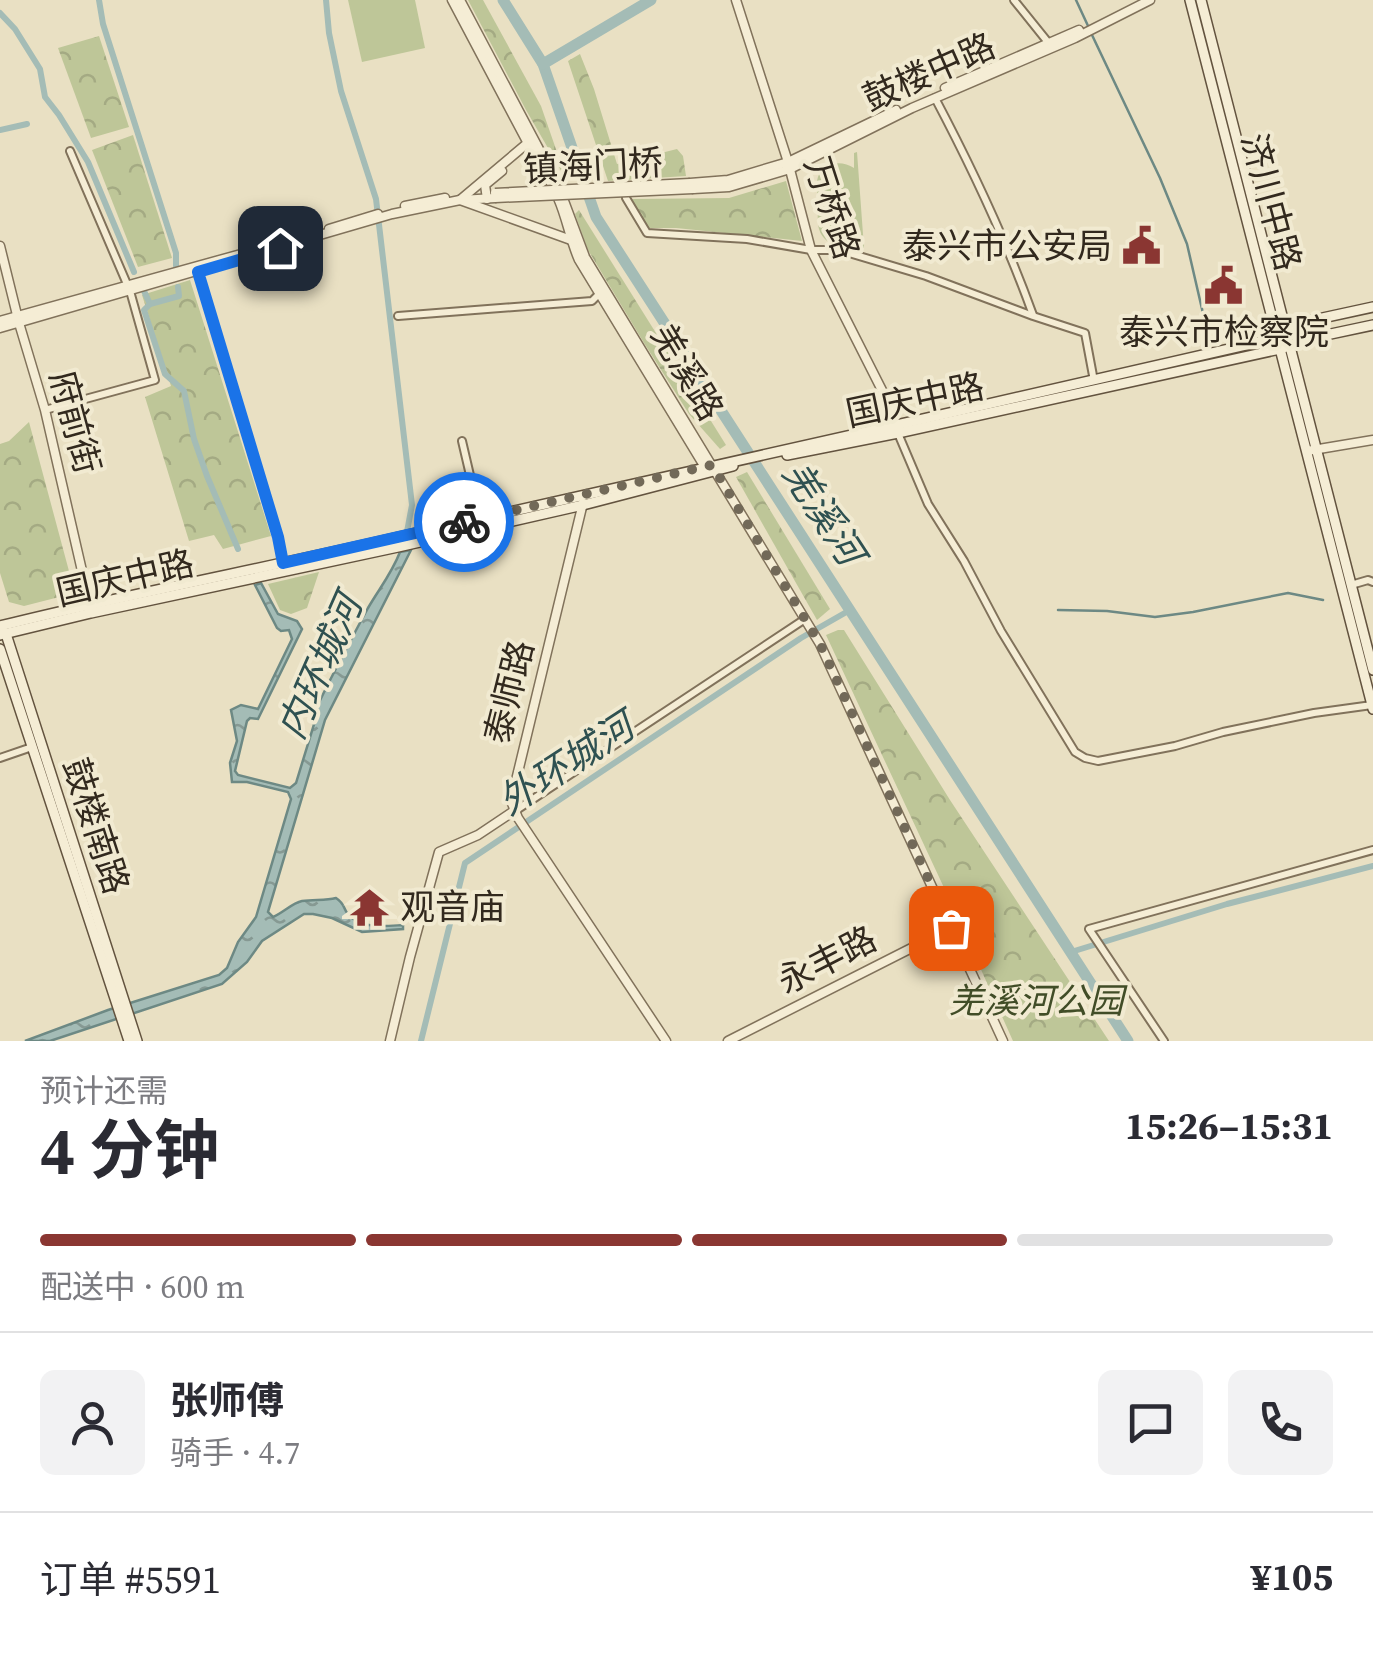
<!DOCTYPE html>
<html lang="zh">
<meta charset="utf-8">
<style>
:root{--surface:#fff;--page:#f2f2f3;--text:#2b2b33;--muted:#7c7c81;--line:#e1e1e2;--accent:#8a3632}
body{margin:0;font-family:"Source Serif 4","Noto Sans SC",serif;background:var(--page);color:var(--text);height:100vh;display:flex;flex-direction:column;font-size:38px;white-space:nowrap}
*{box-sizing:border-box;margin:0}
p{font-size:32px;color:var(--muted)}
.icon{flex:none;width:55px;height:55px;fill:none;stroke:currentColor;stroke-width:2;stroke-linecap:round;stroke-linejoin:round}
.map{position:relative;height:1041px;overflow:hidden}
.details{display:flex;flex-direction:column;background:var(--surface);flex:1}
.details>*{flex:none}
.pin{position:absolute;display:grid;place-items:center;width:85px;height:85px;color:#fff;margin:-42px;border-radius:20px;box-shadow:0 5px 15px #0006}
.courier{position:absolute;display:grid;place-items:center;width:100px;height:100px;margin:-50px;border:8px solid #1a73e8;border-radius:50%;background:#fff;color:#222;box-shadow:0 2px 12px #0007}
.head em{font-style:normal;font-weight:700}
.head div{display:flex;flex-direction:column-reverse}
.head{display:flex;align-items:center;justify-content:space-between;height:170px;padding:0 40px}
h1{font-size:65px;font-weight:700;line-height:75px}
.bar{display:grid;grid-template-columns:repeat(4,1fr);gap:15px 10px;align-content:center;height:120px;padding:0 40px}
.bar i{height:12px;border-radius:8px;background:var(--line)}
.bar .current{background:var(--accent)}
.bar p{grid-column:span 4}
.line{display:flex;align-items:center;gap:25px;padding:0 40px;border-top:2px solid var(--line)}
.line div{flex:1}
.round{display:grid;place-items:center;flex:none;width:105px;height:105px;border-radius:15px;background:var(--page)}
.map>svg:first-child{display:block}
.grass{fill:#bec698}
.park{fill:url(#park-crowns)}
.water{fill:url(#water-ripples);stroke:#6d8984;stroke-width:2.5}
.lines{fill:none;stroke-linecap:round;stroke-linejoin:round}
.stream{stroke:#6d8984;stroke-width:2.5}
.canal{stroke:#a4bcb6;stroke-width:6}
.river{stroke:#a4bcb6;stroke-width:11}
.minor-casing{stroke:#81725b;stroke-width:10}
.tertiary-casing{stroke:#81725b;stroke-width:11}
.secondary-casing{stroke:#63533f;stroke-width:12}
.minor{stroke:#f5edd5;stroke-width:6}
.tertiary{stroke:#f5edd5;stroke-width:8}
.secondary{stroke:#f5edd5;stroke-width:9}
.tertiary-bridge-casing{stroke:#81725b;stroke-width:11;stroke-linecap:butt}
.tertiary-bridge{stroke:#f5edd5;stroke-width:8}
.done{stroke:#726958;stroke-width:10;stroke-dasharray:0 18}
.route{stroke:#1a73e8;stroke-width:12}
.labels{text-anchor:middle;stroke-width:8;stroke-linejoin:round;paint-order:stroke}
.street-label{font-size:35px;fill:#32291e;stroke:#f1ead1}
.poi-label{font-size:35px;fill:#32291e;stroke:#f1ead1;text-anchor:end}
.park-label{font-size:35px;font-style:italic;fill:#414d27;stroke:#f1ead1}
.water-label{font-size:38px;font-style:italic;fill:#2f5151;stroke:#f1ead1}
</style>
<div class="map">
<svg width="1373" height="1041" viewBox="0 0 1373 1041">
<defs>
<pattern id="park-crowns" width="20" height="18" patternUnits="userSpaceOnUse" patternTransform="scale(2.5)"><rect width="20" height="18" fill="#bec698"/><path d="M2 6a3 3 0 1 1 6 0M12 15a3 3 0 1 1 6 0" fill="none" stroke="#a4aa83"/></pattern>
<pattern id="water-ripples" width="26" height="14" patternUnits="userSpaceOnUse" patternTransform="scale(2.5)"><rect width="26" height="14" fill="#a4bcb6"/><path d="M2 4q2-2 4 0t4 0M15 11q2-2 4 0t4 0" fill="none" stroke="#869993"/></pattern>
</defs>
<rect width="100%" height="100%" fill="#e9e0c3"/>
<g class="grass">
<polygon points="348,0 415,0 425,48 362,62"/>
<path d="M 857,152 L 864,248 L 860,248 L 858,236 C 846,246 825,249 819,229 C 817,222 818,213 818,205 C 818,197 816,188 817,181 C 820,162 841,159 854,168 L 854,153 Z"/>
</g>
<g class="park">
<polygon points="468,0 483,0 541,106 567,181 526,110"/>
<polygon points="99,36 129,127 91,138 58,48"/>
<polygon points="580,54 594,89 617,164 677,149 683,156 686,176 608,181 568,61"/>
<polygon points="133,135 172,258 138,267 92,150"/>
<polygon points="786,181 802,241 676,228 648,228 632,199 729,198"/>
<polygon points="579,210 726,445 720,449 689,414 644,343 588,250 575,214"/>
<polygon points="190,280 271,536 223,549 214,535 189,541 145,397 171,386 142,295"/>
<polygon points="29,422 73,586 67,595 24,606 9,602 0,573 0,444 9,441"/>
<polygon points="747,472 830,609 817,620 736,477"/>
<polygon points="319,572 307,608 291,614 280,610 268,584"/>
<polygon points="838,630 844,630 950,800 1109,1041 1013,1041 953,907 826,635"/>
</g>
<path class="water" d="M 411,550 L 325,720 L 268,912 L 273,917 C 283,913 292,903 302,901 C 314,899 325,901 336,898 C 347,905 342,911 352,918 C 366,929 387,926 403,925 L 403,929 L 362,932 L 332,918 L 313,914 L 304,914 L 262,941 L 247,962 L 222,984 L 50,1041 L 25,1041 L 108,1010 L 219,975 L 227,968 L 238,942 L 256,917 L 291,799 L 288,792 L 247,782 L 232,782 L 230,763 L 237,741 L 231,710 L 241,705 L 258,709 L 292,639 L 289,630 L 281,631 L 277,628 L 255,585 L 261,583 L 278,614 L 297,621 L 302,629 L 258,719 L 250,718 L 247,721 L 235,771 L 238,775 L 290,788 L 296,783 L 315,721 L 313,715 C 330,679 349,643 368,608 C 379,589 392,573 400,552 Z"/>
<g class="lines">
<g class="stream">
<polyline points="1076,0 1089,28"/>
<polyline points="1092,35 1160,178 1187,244 1208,335"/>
<polyline points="1058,610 1107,611 1155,617 1193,612 1288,593 1323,600"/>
</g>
<g class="canal">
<polyline points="99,0 103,24 176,253 176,266"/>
<polyline points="326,0 329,33 341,91 376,199 412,505 406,537"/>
<polyline points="0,13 15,29 40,69 45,97 59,115 88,162 134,272"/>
<polyline points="0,130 27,124"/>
<polyline points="144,291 150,304 144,310 165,374 184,391 194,439 207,476 238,549"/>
<polyline points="150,304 179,296 178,287"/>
<polyline points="1071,952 1227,904 1373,866"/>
<polyline points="421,1041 465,863 801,638 850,610"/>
</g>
<g class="river">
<polyline points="503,0 543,64 596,217 1128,1041"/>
<polyline points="543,64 651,0"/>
</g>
<defs>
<g id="minor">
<polyline points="1014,0 1051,46"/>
<path d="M 935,98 C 972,168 1006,240 1033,315"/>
<polyline points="626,198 647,233 747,239 811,250 839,250 926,276 1033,316 1085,333 1094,381"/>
<polyline points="198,272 278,537 283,563"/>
<polyline points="398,316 592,301 600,293"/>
<polyline points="45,410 155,380 130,291 70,151"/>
<polyline points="897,431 928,504 964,561 1001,631 1075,752 1085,758 1098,761 1175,746 1223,732 1314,713 1372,705"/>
<polyline points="462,441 480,518"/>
<polyline points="1351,585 1368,580 1373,582"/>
<polyline points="0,758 32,747"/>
<polyline points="515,811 805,619"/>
<polyline points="1164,1041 1089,929 1373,850"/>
</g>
<g id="tertiary">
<polyline points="452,0 532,151 552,185"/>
<polyline points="460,0 558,185 585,257 820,644 1003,1041"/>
<polyline points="736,0 788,162 811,250 893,412 894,425"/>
<polyline points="945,88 1079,30"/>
<polyline points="530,141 460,200 571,240"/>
<polyline points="690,183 728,180 788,162 896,110"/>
<polyline points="693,189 729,187 790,169 912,108 1075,38 1150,0"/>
<path d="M 558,198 C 567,218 570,240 579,260 L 706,469"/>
<polyline points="487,199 485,185 502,171"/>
<polyline points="405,206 445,198"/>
<polyline points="329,229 378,214"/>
<polyline points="0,246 19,323 45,410 91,610"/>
<polyline points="0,321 277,244"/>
<polyline points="0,328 392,214 460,200 495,198"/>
<polyline points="1307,451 1373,440"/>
<polyline points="583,503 511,801 518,818 666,1041"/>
<polyline points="390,1041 410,957 439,852 478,835 514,811"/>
<polyline points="728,1041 951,928"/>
</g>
<g id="secondary">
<polyline points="1190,0 1373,709"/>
<polyline points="1201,0 1373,670"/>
<polyline points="787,455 898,433 1280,349 1326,335 1373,325"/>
<path d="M 0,626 C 132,593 266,568 399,537 C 691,469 985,407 1277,338 L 1288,334 L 1304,322 L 1373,307"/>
<polyline points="2,632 6,634 137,1041"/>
<polyline points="0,635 91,613 398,547 583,505 733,466"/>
<polyline points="0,649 129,1041"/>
</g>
</defs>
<use href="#minor" class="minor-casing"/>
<use href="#tertiary" class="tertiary-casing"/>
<use href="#secondary" class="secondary-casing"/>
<use href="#minor" class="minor"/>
<use href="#tertiary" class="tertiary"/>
<use href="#secondary" class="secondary"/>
<defs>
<g id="tertiary-bridge">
<polyline points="495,193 690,183"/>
<polyline points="495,198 693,189"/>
</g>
</defs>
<use href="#tertiary-bridge" class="tertiary-bridge-casing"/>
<use href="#tertiary-bridge" class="tertiary-bridge"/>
</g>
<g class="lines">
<polyline class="done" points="464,522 712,465 820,644 951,928"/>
<polyline class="route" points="280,248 198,272 278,537 283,563 464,522"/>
</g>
<defs>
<symbol id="civic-bare" viewBox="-9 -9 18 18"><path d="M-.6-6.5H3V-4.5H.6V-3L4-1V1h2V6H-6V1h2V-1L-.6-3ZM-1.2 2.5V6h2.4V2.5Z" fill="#8a3632" stroke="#f1ead1" stroke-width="2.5" paint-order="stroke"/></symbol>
<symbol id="temple-bare" viewBox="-9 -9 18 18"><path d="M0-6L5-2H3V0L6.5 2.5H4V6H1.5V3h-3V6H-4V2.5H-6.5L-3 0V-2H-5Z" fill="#8a3632" stroke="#f1ead1" stroke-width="2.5" paint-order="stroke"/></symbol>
</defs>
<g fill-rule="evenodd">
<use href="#civic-bare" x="1114" y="218" width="55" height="55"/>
<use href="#civic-bare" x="1196" y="258" width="55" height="55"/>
<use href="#temple-bare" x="342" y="880" width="55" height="55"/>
</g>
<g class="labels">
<g class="street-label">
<text transform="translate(929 72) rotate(-24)" y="12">鼓楼中路</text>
<text transform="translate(593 166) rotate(-3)" y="12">镇海门桥</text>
<text transform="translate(1271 202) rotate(75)" y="12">济川中路</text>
<text transform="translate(832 208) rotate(72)" y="12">万桥路</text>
<text transform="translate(687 372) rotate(59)" y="12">羌溪路</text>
<text transform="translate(915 400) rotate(-12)" y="12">国庆中路</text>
<text transform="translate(75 422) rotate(75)" y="12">府前街</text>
<text transform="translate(125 578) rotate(-13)" y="12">国庆中路</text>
<text transform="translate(509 692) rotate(-76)" y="12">泰师路</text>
<text transform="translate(96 826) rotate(72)" y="12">鼓楼南路</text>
<text transform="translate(827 960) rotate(-27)" y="12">永丰路</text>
</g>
<g class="poi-label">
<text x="1112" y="258">泰兴市公安局</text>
<text x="1224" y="344" text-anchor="middle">泰兴市检察院</text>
<text x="400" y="919" text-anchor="start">观音庙</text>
</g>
<g class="park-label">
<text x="1036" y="1013">羌溪河公园</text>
</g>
<g class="water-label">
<text transform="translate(823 513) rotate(57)" y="13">羌溪河</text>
<text transform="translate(320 667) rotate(-66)" y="13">内环城河</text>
<text transform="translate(566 764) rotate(-33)" y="13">外环城河</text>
</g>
</g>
</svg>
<div class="pin" style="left:951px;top:928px;background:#ea580c"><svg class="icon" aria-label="bag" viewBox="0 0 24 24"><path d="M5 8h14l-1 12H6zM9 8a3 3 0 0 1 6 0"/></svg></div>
<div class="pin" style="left:280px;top:248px;background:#1f2937"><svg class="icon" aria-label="home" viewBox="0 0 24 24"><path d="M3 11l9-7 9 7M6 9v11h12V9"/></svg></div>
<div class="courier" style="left:464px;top:522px"><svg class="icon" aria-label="bike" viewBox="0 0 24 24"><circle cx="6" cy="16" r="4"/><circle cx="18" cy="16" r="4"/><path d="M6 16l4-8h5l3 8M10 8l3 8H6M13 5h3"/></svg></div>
</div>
<section class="details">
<div class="head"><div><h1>4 分钟</h1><p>预计还需</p></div><em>15:26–15:31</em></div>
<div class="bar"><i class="current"></i><i class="current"></i><i class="current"></i><i></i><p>配送中 · 600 m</p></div>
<div class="line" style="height:180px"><a class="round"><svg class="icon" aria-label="person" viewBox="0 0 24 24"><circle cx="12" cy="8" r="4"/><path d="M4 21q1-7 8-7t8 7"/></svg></a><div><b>张师傅</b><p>骑手 · 4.7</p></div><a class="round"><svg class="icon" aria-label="chat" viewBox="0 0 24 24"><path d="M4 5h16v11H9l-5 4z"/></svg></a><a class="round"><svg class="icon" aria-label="phone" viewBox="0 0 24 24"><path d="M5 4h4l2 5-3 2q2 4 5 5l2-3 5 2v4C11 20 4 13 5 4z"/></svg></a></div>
<div class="line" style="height:130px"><div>订单 #5591</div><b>¥105</b></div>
</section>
